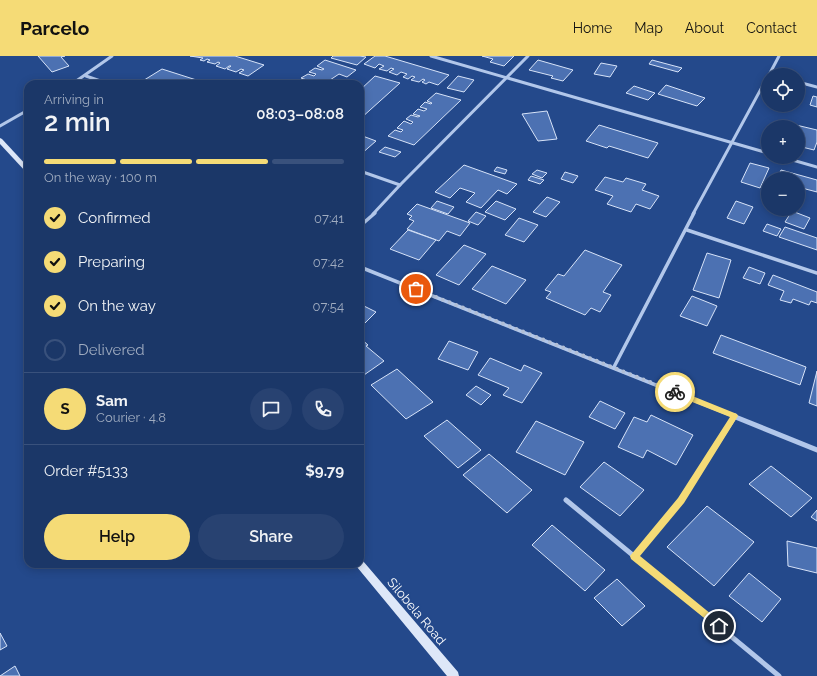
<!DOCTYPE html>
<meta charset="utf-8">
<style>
:root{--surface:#1b3768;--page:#284271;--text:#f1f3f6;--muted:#a0acc0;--line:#39517c;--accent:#f5db76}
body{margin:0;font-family:Raleway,sans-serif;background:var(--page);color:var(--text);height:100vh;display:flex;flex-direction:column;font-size:15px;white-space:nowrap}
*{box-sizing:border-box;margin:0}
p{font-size:13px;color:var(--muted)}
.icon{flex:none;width:22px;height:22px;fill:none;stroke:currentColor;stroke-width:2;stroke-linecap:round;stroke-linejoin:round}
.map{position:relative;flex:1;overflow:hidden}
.side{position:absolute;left:24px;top:24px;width:340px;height:488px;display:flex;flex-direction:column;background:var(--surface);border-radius:12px;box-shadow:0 2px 10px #0003,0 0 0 1px var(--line)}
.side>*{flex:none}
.buttons{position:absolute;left:761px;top:12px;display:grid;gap:8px}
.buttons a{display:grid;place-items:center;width:44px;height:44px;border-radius:50%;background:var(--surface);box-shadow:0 2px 10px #0003,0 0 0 1px var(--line);font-size:20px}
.pin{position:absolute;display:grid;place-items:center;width:34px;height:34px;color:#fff;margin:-17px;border:2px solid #fff;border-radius:50%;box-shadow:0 1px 4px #0007}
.courier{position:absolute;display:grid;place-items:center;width:40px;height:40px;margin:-20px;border:3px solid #f5db76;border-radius:50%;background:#fff;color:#222;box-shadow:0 1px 5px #0007}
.overview em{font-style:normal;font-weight:600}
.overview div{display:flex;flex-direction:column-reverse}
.overview{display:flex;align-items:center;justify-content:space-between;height:68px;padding:0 20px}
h1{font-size:26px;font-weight:600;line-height:30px}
.bar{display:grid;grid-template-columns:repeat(4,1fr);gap:6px 4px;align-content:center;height:48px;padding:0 20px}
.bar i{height:5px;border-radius:3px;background:var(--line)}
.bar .current{background:var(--accent)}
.bar p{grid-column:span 4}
.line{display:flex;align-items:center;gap:10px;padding:0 20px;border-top:1px solid var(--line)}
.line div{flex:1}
.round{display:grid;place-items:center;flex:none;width:42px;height:42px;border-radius:21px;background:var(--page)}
ol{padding:0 20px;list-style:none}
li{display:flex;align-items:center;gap:12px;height:44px}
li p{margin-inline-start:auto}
li .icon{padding:4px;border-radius:50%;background:var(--accent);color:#111;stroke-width:4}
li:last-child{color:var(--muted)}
li i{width:22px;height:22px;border:2px solid var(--line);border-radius:50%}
.cta{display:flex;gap:8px;margin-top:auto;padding:8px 20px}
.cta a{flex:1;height:46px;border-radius:24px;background:var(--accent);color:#111;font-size:16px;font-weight:600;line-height:46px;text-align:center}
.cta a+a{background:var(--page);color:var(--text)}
header{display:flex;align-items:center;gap:24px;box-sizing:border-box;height:56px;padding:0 20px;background:var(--accent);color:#111}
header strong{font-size:19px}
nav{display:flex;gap:22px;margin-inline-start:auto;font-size:14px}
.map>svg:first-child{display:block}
.building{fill:#4c71b2;stroke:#d7e3f8}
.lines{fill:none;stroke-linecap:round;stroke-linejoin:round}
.street-far2{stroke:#b2c7ea;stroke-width:3}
.street-far1{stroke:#b2c7ea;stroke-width:3.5}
.street{stroke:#b2c7ea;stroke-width:5}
.secondary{fill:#dde7f8;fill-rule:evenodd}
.route{fill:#f5db76}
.done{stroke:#b2bfd6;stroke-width:4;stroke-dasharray:0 7.2}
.labels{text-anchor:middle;stroke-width:3.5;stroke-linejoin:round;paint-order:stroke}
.near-street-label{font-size:13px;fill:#fff;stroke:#24498b}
</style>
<header>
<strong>Parcelo</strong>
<nav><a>Home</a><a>Map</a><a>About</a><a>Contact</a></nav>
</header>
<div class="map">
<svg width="817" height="620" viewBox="0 0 817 620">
<rect width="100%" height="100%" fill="#24498b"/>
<g class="building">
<polygon points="38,0 65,0 61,1 69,10 52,16"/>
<polygon points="190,0 235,0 264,9 248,20 239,17 244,14 241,13 236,16 227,13 231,10 229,10 225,13 216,10 220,7 218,6 215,8 207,6 210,4 207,3 204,5 200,4 203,2"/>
<polygon points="333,0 360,0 366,1 357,9 331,2"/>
<polygon points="375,0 385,0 449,19 438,29 429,26 426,28 422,26 425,24 423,23 419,26 411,24 415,21 412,20 408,23 403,21 407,18 401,16 397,19 389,16 394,13 391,12 387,15 379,13 384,10 379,8 375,12 364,8"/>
<polygon points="482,0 514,0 504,10 490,6 493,3"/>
<polygon points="325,4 356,14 347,21 339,18 324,28 295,28 300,24 305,26 307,24 301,22 308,18 314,20 316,18 309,16 315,12 322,14 324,13 317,10"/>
<polygon points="538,4 573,14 563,25 551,22 553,20 529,14"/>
<polygon points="652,4 682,12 678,16 649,8"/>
<polygon points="601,7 617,10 610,21 594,18"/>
<polygon points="162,13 209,28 148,28 141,26"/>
<polygon points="375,20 400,27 360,63 360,34"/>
<polygon points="458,20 474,24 464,36 447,32"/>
<polygon points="666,29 705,42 697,50 658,38"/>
<polygon points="634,30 655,37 648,44 626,37"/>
<polygon points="436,37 461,44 414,89 388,80 395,74 401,76 403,74 397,72 404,65 411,68 413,66 406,63 411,59 418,61 420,60 413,58 418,53 424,55 427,53 420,51 425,46 431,48 432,47 427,45"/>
<polygon points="813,40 817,41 817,51 810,49"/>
<polygon points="547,55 557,83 538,85 522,58"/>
<polygon points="599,69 658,87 648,102 609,90 607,92 586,85"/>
<polygon points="796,69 817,74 817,86 814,94 798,90 798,71 795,71"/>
<polygon points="360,79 376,85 360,99"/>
<polygon points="385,91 401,96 395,101 379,96"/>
<polygon points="750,107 769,112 760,132 741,126"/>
<polygon points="464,109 517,128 507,138 498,134 481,152 466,146 475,137 460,132 450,142 435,136"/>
<polygon points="497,111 507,114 505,118 494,115"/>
<polygon points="537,114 547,117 542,122 532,118"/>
<polygon points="781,114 817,124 817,136 798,131 798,123 777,123"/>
<polygon points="565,116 578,120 573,127 561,123"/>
<polygon points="531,120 544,124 540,128 528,124"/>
<polygon points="605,121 623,126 626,122 646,128 642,134 659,140 650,153 636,148 631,156 607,148 613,140 595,134"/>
<polygon points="547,141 560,146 546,161 533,156"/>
<polygon points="437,145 454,151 448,158 431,152"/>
<polygon points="496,145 516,153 505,164 485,156"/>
<polygon points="736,145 753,151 744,168 727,162"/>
<polygon points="417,148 470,167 460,180 447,175 439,185 407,173 414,165 409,163 412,160 407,158"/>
<polygon points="792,155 810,162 804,173 785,166"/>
<polygon points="476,156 486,160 478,169 468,165"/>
<polygon points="519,162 538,169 524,186 505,179"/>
<polygon points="767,168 781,173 777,180 763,175"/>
<polygon points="785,171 817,182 817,194 779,181"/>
<polygon points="408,174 436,184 419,204 390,193"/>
<polygon points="464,189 486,198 459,229 436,219"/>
<polygon points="585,194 622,209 603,236 611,239 600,256 591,252 585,259 546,242 551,236 545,234 558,218 564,220"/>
<polygon points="707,197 731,204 719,242 693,234"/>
<polygon points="492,210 526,224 506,248 472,233"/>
<polygon points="749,211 765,217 760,228 743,222"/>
<polygon points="773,219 817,236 817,247 811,245 809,249 793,243 791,247 780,244 784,235 768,229"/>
<polygon points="692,240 717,250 707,270 680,260"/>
<polygon points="360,248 376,256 361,271 360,271"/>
<polygon points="721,279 806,311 800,329 713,297"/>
<polygon points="360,282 368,289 366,290 384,305 364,319 360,316"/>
<polygon points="449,285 478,296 468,314 438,303"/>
<polygon points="490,302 521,315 524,309 542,317 522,347 503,339 509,332 478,319"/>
<polygon points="397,313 433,346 406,363 371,329"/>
<polygon points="817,315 817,350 809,347"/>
<polygon points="476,330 491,339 481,349 466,339"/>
<polygon points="600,345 625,357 615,373 589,361"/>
<polygon points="651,359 693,379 676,409 647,394 643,402 618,391 634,361 647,366"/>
<polygon points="447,364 481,394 458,412 424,380"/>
<polygon points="536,365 584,386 565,419 516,396"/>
<polygon points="489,398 532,434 507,457 463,419"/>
<polygon points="604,406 644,434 620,460 580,431"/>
<polygon points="771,410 812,442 791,461 749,428"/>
<polygon points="707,450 754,486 714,530 667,491"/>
<polygon points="817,454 817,465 811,461"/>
<polygon points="552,469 605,514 585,535 532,489"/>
<polygon points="787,485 817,492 817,517 788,510"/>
<polygon points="749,517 781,543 762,566 729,540"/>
<polygon points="617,523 645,550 622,570 594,542"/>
<polygon points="0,577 7,590 0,594"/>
<polygon points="15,610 20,620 0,620"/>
</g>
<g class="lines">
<g class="street-far2">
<polyline points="431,0 768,97"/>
<polyline points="769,19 779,0"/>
<polyline points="86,20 109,28"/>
<polyline points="798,26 817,31"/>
<polyline points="72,28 112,0"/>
<polyline points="0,70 28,54"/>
<polyline points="782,101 817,111"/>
<polyline points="360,115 400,129"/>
<polyline points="373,158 400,129 528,0"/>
<polyline points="693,158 768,20"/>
</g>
<g class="street-far1">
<polyline points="360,170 375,157"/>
<polyline points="687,174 817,217"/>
<polyline points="360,211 736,361"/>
<polyline points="614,311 694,157"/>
</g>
<g class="street">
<polyline points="733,360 817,394"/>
<polyline points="566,444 779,620"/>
<polyline points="634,500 681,444 735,360"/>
</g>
<g class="secondary">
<polygon points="0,82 2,83 28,111 28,117 26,116 0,88"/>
<polygon points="360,503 363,505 458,616 459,620 447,620 357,511 355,508 360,508"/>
</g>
</g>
<polygon class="route" points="675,333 737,358 738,360 684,447 640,500 722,567 723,570 722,573 719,574 631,503 630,500 678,442 730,361 672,338 672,334"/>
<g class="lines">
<polyline class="done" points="416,233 675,336"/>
</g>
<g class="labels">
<g class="near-street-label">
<text transform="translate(417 555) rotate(50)" y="5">Silobela Road</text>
</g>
</g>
</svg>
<div class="buttons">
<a><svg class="icon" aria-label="locate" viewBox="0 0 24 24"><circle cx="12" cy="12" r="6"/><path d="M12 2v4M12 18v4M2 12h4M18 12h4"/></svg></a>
<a>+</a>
<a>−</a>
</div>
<div class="pin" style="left:416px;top:233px;background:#ea580c"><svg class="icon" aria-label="bag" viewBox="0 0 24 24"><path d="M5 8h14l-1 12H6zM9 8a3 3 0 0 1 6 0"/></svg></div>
<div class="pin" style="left:719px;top:570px;background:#1f2937"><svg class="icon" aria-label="home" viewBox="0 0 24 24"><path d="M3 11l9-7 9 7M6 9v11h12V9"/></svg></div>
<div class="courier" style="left:675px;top:336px"><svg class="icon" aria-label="bike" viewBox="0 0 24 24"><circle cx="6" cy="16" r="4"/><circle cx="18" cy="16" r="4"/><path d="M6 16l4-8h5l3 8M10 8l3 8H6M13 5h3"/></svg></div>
<section class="side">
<div class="overview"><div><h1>2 min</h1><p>Arriving in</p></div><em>08:03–08:08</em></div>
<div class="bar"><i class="current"></i><i class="current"></i><i class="current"></i><i></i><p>On the way · 100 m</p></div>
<ol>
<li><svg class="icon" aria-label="check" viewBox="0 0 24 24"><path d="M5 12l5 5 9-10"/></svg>Confirmed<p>07:41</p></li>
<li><svg class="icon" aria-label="check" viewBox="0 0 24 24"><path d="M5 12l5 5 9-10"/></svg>Preparing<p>07:42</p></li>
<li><svg class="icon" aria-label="check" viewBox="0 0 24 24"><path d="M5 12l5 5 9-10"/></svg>On the way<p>07:54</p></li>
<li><i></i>Delivered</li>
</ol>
<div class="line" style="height:72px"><b class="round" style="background:var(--accent);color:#111">S</b><div><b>Sam</b><p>Courier · 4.8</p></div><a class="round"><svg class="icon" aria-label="chat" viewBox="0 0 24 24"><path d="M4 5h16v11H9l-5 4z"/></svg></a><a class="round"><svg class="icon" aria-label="phone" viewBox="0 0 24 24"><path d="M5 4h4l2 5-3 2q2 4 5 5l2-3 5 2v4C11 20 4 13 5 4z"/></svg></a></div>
<div class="line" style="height:52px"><div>Order #5133</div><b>$9.79</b></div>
<div class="cta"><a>Help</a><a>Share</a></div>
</section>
</div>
